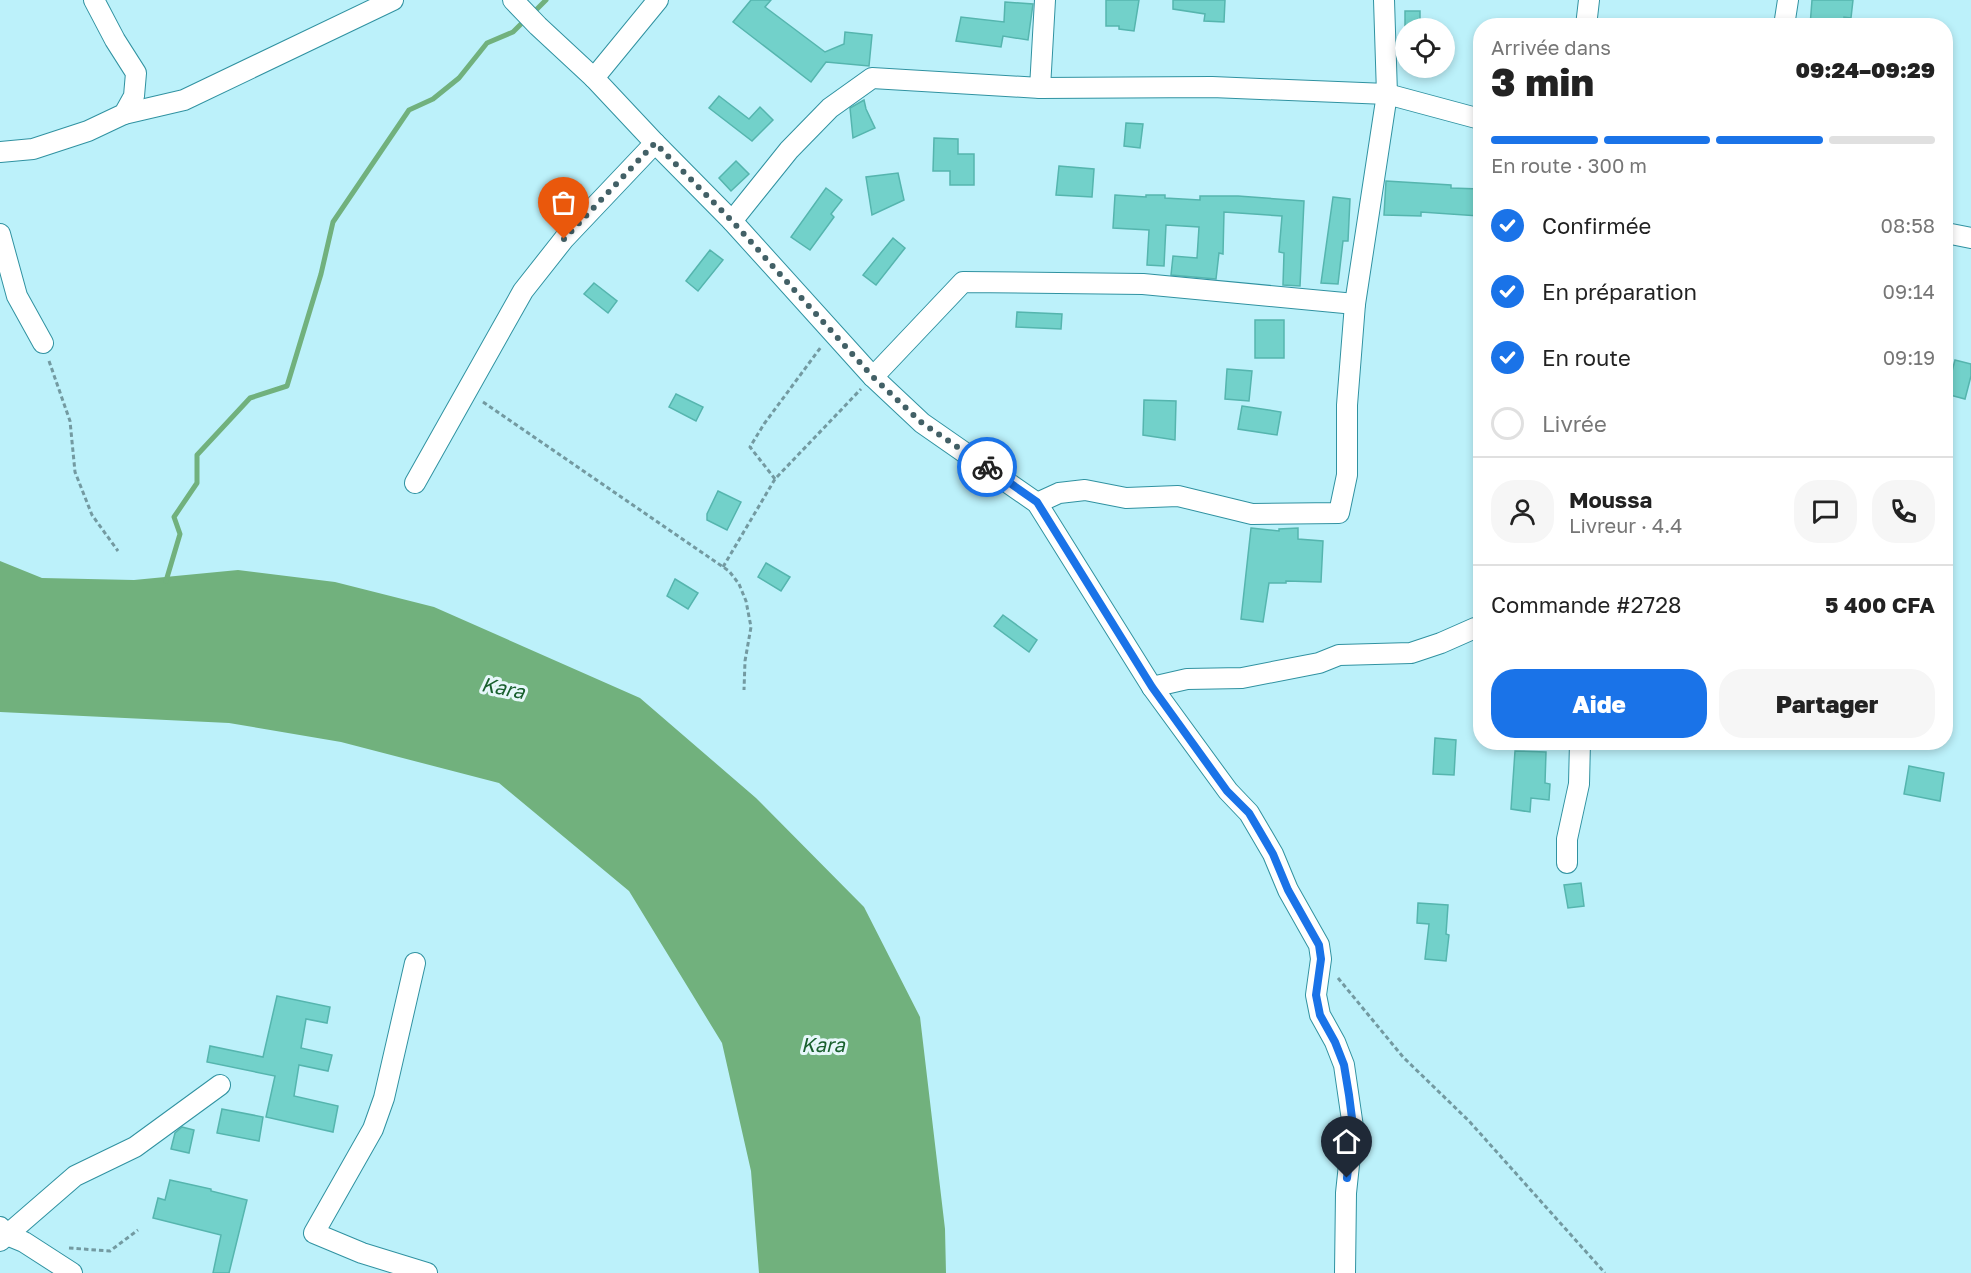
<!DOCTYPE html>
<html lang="fr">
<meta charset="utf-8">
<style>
:root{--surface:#fff;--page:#f6f6f6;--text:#222;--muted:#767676;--line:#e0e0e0;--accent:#1a73e8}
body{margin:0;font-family:"Golos Text",sans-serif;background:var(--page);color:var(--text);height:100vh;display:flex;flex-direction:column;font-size:22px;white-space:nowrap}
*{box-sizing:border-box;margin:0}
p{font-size:20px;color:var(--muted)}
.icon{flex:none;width:33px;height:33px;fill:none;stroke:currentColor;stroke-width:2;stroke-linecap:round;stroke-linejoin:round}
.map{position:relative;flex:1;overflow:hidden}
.panel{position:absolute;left:1473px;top:18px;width:480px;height:732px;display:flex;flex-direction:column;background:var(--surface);border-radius:24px;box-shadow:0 3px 9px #0003}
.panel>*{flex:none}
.buttons{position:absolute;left:1395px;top:18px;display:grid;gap:12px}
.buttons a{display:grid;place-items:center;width:60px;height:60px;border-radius:50%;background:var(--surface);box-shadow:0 3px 9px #0003;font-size:30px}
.pin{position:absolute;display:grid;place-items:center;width:51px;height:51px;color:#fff;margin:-62px -26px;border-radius:50% 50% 50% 0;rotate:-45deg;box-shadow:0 0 6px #0007}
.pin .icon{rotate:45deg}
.courier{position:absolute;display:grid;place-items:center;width:60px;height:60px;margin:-30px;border:4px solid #1a73e8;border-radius:50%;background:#fff;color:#222;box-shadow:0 2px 8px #0007}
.summary em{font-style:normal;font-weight:800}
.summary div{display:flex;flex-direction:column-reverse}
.summary{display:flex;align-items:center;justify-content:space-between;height:102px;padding:0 18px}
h1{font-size:39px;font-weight:800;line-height:45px}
.bar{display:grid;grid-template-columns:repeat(4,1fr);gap:9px 6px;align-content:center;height:72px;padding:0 18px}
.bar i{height:8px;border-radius:4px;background:var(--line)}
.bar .current{background:var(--accent)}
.bar p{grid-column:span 4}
.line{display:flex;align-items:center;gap:15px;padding:0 18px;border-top:2px solid var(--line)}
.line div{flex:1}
.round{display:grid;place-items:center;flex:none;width:63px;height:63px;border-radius:24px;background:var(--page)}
ol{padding:0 18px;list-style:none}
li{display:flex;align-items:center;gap:18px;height:66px}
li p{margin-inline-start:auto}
li .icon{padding:6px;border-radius:50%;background:var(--accent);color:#fff;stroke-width:4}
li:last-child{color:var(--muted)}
li i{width:33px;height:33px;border:3px solid var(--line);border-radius:50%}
.button{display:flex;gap:12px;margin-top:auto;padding:12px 18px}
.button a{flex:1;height:69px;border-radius:24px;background:var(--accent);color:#fff;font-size:24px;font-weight:800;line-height:69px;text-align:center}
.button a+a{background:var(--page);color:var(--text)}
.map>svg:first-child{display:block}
.water{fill:#71b17d}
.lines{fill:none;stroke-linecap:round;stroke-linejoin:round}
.stream{stroke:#71b17d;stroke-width:5}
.building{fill:#72d1ca;stroke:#55b5ae;stroke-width:1.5}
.minor-casing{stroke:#3092a1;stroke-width:22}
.path{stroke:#739aa1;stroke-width:3;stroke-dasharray:4.5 3;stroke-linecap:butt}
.minor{stroke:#fff;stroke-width:20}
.done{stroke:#426066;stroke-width:6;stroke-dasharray:0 10.8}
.route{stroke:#1a73e8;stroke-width:8}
.labels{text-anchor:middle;stroke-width:6;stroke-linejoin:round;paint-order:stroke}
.water-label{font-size:20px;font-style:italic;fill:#19602e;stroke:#e6f7fa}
</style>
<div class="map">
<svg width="1971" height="1273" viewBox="0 0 1971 1273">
<rect width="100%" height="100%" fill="#bcf1fa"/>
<polygon class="water" points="0,561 42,578 134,580 238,570 335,582 434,607 640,698 756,798 864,907 920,1017 945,1229 946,1273 759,1273 751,1171 722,1043 629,891 499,783 341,742 229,723 0,712"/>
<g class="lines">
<g class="stream">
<polyline points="532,14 546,0"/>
<polyline points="166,581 180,534 174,517 197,483 197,455 250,398 287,386 321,274 333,222 409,110 433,99 459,78 487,43 513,32 525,20"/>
</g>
</g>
<g class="building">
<polygon points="751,0 771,0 765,7 825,52 844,44 845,32 872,35 869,66 826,62 811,82 733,22"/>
<polygon points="1106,0 1139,0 1134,31 1119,29 1119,26 1106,26"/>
<polygon points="1173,0 1225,0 1224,22 1204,21 1205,14 1173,9"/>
<polygon points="1812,0 1853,0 1851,18 1844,17 1843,26 1810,26"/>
<polygon points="1005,2 1033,4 1028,40 1003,36 1001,47 956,41 961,17 1004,22"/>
<rect x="1405" y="11" width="15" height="17"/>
<polygon points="719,96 749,119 760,107 773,120 752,141 709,108"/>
<polygon points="864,100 866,109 875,128 853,138 850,108"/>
<polygon points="1126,123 1143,124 1140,148 1124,146"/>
<polygon points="934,138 958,139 958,154 974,154 974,185 950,185 950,171 933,171"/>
<polygon points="736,161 749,174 731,191 719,178"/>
<polygon points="1059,166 1094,169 1092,197 1056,195"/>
<polygon points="898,173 904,200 872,215 866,177"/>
<polygon points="1386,181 1451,185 1451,188 1480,189 1479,216 1421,212 1421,216 1384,215"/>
<polygon points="826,188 842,200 831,214 834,217 810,250 791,237"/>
<polygon points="1115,195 1146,197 1146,195 1165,195 1165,198 1200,200 1200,196 1238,196 1304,201 1300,286 1283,285 1284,253 1279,252 1282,216 1224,212 1223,254 1219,253 1216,279 1171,275 1173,256 1197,258 1199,227 1166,225 1164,266 1147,265 1149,230 1113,228"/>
<polygon points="1333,197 1350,199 1348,241 1343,241 1338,284 1321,283"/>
<polygon points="893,238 905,248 876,285 863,275"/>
<polygon points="710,250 723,260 698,291 686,281"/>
<polygon points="594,283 617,301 608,313 584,294"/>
<polygon points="1017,312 1062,314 1061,329 1016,327"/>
<rect x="1255" y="320" width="29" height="38"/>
<polygon points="1955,360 1971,364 1971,376 1965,399 1946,394"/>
<polygon points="1227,369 1252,371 1249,401 1225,399"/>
<polygon points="676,394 703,407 696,421 669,407"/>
<polygon points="1144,400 1176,401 1175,440 1143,435"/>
<polygon points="1242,406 1281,412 1277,435 1238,429"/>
<polygon points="718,491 741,502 727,530 707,520 707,514"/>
<polygon points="1251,528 1279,531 1279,529 1298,528 1298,539 1323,541 1321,582 1286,581 1286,583 1269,583 1263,622 1241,619"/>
<polygon points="766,563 790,577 781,591 758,577"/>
<polygon points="675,579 698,593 688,609 667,596"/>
<polygon points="1003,615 1037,640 1029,652 994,626"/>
<polygon points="1435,738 1456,740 1454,775 1433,774"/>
<polygon points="1515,751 1546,752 1545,783 1550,784 1549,800 1531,798 1530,812 1511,809"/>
<polygon points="1909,766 1944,773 1940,801 1904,794"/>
<polygon points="1581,883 1584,906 1568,908 1564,885"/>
<polygon points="1418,903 1448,905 1446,934 1449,935 1446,961 1425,959 1429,924 1417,923"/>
<polygon points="277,996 330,1007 327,1023 306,1019 301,1048 332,1055 328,1071 299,1065 294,1096 338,1106 333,1132 266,1117 275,1076 207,1062 210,1046 263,1057"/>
<polygon points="222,1109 263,1117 259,1141 217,1133"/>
<polygon points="182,1127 194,1130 189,1153 171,1149 175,1133"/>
<polygon points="170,1180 211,1189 211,1191 247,1200 229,1273 213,1273 221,1235 153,1218 158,1198 165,1200"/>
</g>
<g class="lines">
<defs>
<g id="minor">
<polyline points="513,0 538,26 594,78 655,143 732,221 873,377 922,423 1037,503 1152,687 1228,791 1249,813 1273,854 1288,890 1319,945 1321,959 1316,995 1320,1015 1335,1042 1344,1065 1353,1127 1346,1193 1345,1273"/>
<polyline points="1586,26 1589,0"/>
<polyline points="1784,26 1788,0"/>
<polyline points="594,78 658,0"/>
<polyline points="1040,88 1045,0"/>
<polyline points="124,114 184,100 393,0"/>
<polyline points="0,152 33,149 88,131 124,114 134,96 136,73 115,40 94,0"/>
<polyline points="732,221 789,150 830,108 872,78 1040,88 1212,87 1387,94 1480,119"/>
<polyline points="1946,233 1971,238"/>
<polyline points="0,234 17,296 43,343"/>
<polyline points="873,377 963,282 1143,284 1355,304"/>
<polyline points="415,483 523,291 564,239 655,143"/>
<polyline points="1037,503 1059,493 1085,490 1126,498 1178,496 1252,514 1339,513 1347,475 1347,405 1355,304 1387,94 1384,0"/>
<polyline points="1152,687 1187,679 1242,678 1319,663 1339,655 1411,653 1441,643 1475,628 1480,627"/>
<polyline points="1567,863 1567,839 1579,784 1580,742"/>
<polyline points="415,963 384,1098 373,1129 314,1233 362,1253 427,1273"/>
<polyline points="0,1227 7,1235 24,1242 72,1273"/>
<polyline points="0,1241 75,1176 135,1147 220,1085"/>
</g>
</defs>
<use href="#minor" class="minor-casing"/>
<g class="path">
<polyline points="49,361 70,421 75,472 92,515 118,551"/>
<polyline points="483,402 729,571 739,584 746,601 751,627 745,661 744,690"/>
<polyline points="775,479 750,447 764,424 821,347"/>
<polyline points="723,567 775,479 861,389"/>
<polyline points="1338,978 1403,1057 1469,1121 1605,1273"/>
<polyline points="69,1248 110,1251 138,1230"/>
</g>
<use href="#minor" class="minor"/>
</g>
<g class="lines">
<polyline class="done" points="564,239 655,143 732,221 873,377 922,423 987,467"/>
<polyline class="route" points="987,467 1037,502 1152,687 1227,791 1249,813 1273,854 1288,890 1319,945 1321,959 1316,995 1320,1015 1335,1042 1344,1065 1349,1095 1353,1126 1347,1178"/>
</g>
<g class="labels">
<g class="water-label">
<text transform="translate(503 688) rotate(11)" y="7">Kara</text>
<text x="823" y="1052">Kara</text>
</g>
</g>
</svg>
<div class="buttons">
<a><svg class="icon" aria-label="locate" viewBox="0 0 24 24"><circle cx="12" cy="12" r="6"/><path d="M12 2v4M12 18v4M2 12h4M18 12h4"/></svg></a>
</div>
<div class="pin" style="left:564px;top:239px;background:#ea580c"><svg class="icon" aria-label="bag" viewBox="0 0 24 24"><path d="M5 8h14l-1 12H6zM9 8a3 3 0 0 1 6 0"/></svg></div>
<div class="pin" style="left:1347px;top:1178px;background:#1f2937"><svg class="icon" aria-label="home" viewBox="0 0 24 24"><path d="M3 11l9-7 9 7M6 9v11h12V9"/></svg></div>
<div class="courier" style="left:987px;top:467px"><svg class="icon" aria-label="bike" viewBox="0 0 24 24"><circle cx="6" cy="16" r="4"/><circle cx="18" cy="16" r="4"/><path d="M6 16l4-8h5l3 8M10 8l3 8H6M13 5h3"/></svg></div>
<section class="panel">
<div class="summary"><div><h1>3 min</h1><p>Arrivée dans</p></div><em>09:24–09:29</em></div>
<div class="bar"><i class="current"></i><i class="current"></i><i class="current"></i><i></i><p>En route · 300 m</p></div>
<ol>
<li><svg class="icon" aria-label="check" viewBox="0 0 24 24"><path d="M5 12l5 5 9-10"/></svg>Confirmée<p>08:58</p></li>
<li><svg class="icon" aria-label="check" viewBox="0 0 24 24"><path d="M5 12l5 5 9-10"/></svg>En préparation<p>09:14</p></li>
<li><svg class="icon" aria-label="check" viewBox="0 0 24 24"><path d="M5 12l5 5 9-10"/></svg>En route<p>09:19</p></li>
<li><i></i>Livrée</li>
</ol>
<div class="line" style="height:108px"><a class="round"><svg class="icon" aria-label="person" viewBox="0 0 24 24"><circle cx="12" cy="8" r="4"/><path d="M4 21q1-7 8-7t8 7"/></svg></a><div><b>Moussa</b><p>Livreur · 4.4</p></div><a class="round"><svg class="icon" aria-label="chat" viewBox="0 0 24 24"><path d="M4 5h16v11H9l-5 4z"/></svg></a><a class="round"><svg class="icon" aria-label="phone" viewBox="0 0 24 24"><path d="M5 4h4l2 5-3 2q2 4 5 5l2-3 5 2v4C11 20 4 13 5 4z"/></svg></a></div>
<div class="line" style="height:78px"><div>Commande #2728</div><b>5 400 CFA</b></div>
<div class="button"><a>Aide</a><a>Partager</a></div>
</section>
</div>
